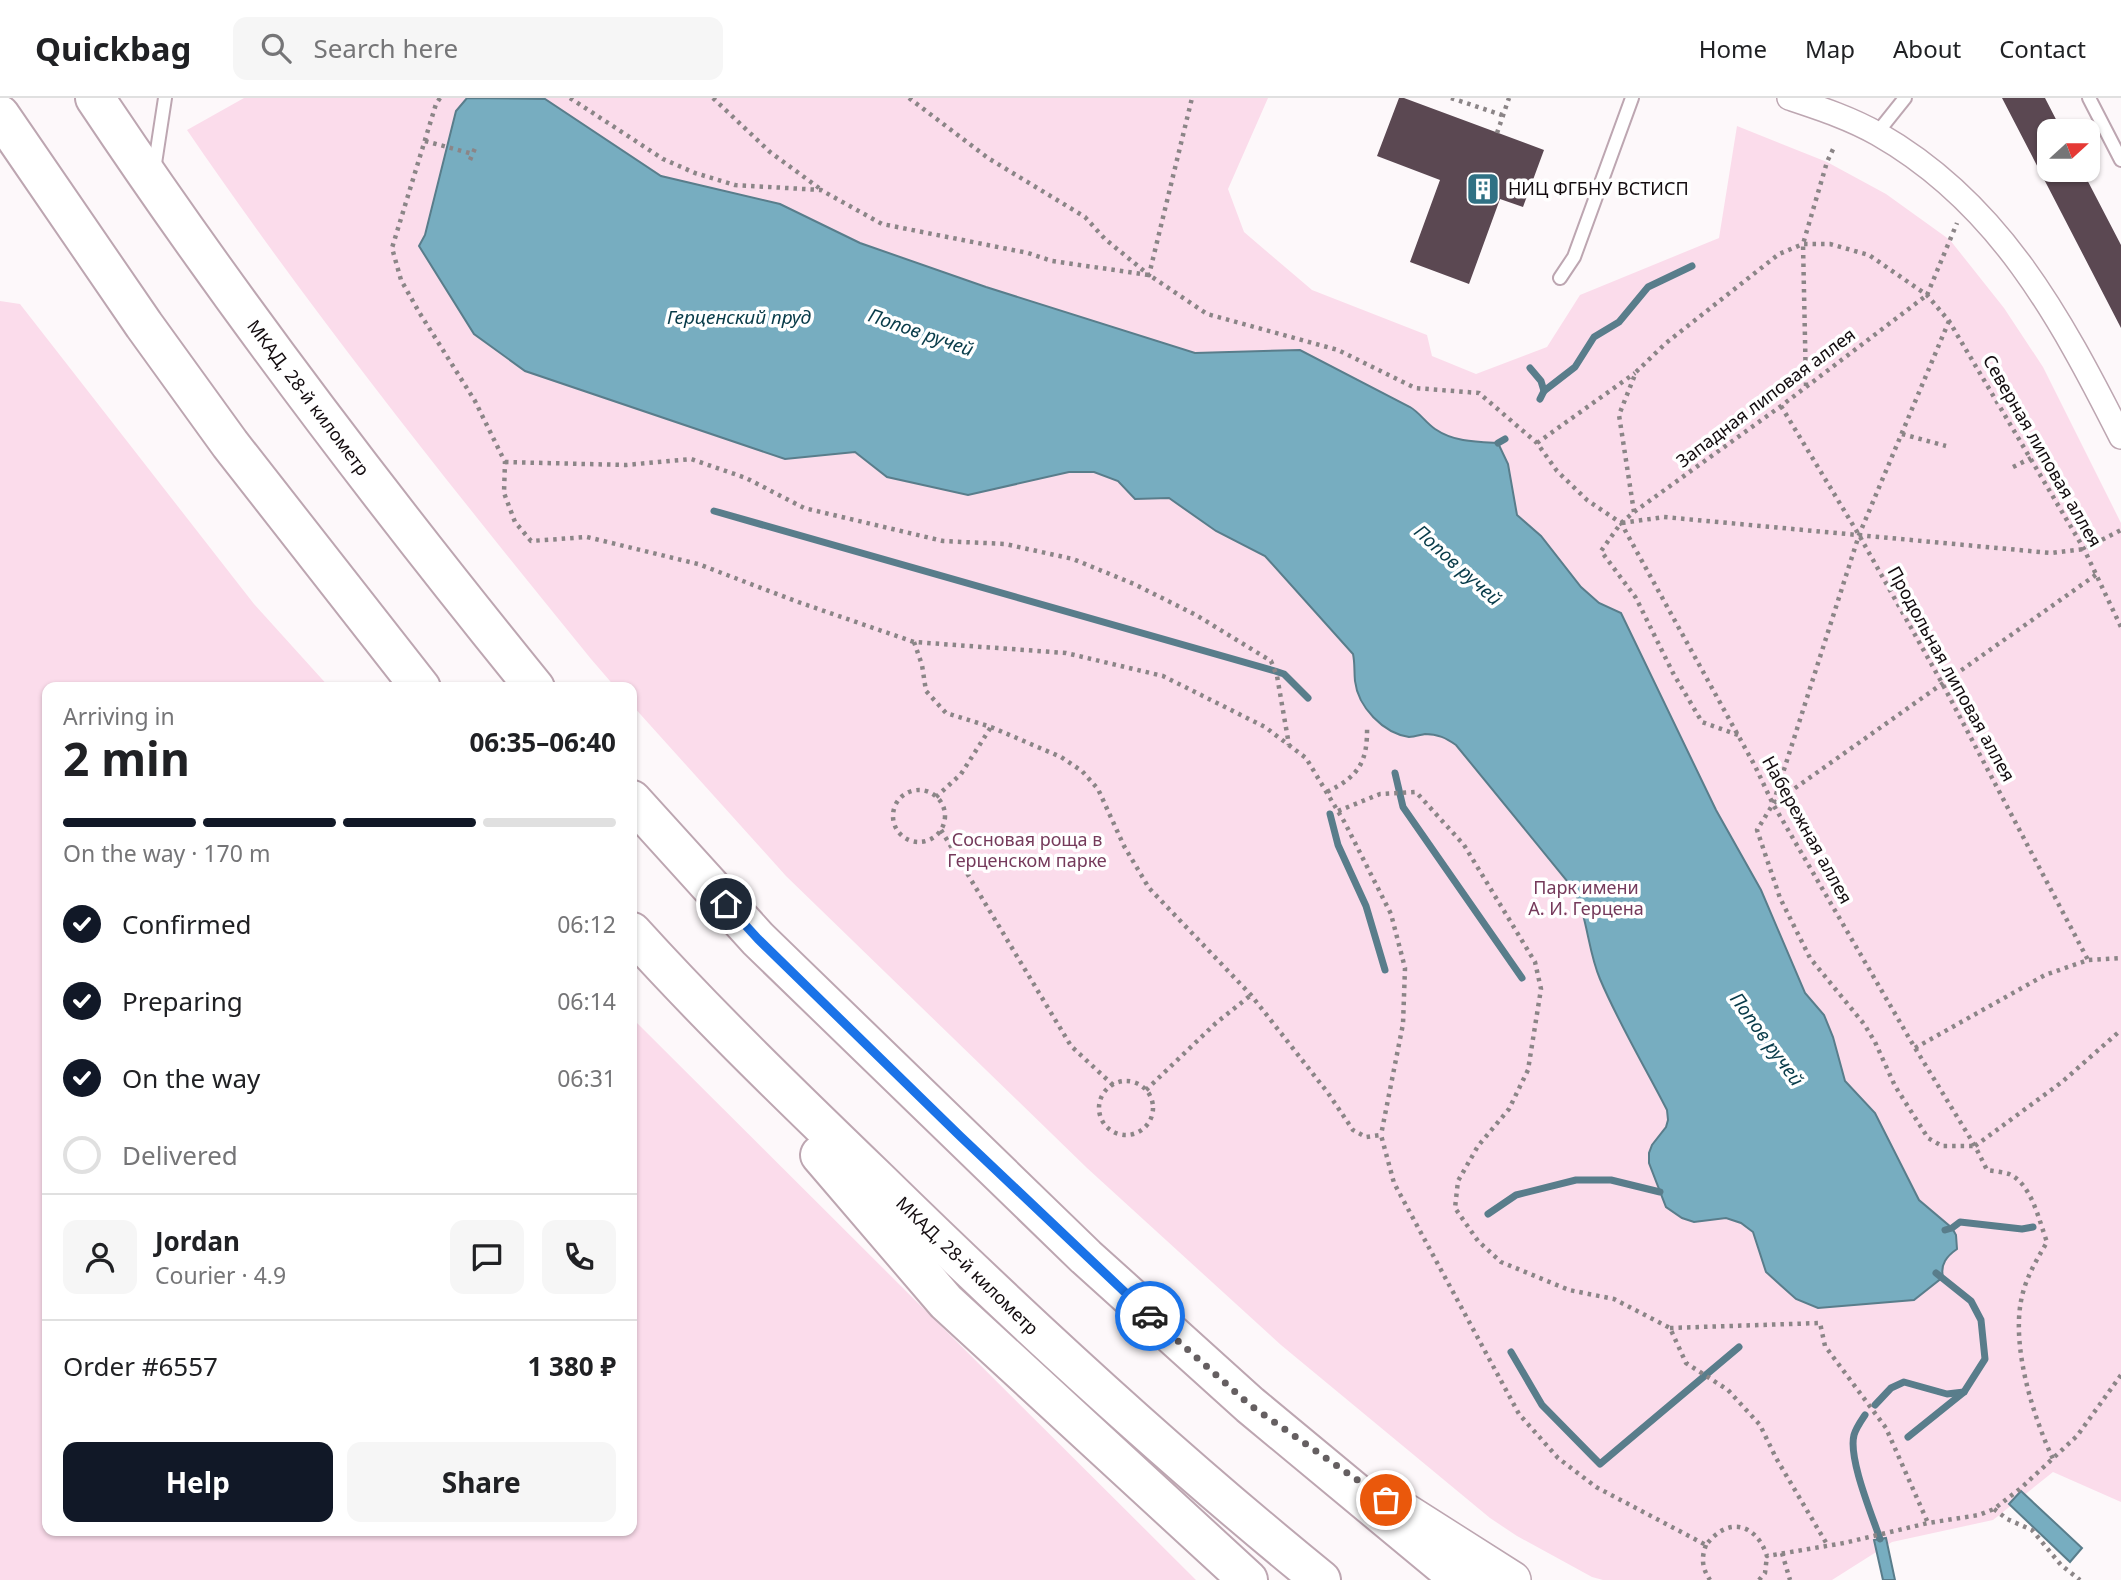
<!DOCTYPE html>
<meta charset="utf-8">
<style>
:root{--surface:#fff;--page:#f6f6f6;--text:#202124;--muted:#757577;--line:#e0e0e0;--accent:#111827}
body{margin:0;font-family:"Noto Sans",sans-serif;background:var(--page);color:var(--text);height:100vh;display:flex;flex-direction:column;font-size:26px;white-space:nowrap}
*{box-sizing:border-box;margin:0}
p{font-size:23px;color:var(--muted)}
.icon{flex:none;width:38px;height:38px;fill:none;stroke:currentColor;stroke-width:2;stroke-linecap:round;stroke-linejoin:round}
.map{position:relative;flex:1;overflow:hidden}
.details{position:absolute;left:42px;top:584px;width:595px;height:854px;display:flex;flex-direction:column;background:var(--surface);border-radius:14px;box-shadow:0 2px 5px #0004}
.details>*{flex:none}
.needle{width:46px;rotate:69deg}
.controls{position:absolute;left:2037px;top:21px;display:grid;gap:14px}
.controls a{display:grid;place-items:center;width:63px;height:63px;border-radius:14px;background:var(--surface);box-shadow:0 2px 5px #0004;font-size:35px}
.pin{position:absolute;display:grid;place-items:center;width:60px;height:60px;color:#fff;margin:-30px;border:4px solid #fff;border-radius:50%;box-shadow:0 2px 7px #0007}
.courier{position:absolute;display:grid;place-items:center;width:70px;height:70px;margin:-35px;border:5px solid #1a73e8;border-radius:50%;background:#fff;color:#222;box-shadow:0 2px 9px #0007}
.overview em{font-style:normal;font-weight:700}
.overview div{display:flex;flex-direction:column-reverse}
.overview{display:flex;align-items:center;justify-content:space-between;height:119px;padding:0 21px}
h1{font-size:46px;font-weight:700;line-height:52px}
.bar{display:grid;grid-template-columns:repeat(4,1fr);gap:10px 7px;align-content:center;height:84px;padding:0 21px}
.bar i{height:9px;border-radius:5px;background:var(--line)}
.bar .active{background:var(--accent)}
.bar p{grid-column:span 4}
.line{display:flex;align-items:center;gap:18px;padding:0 21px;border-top:2px solid var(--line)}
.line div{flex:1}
.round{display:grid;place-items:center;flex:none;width:74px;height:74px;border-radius:14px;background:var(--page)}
ol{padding:0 21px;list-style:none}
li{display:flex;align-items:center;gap:21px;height:77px}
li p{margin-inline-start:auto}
li .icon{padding:7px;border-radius:50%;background:var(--accent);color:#fff;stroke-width:4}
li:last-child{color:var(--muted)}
li i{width:38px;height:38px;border:4px solid var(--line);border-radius:50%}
.cta{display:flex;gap:14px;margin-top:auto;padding:14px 21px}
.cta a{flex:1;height:80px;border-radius:14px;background:var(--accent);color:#fff;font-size:28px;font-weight:700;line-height:80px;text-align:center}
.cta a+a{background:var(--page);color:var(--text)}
header{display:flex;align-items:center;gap:42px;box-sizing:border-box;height:98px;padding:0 35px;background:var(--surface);border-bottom:2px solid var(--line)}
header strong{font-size:33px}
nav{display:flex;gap:38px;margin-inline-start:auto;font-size:24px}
.search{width:490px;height:63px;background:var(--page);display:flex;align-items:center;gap:18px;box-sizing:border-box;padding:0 24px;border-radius:14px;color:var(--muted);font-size:26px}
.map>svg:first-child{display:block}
.green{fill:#fbdceb}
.water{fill:#77adc0;stroke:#597d8b;stroke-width:2}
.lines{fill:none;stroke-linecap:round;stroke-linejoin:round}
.stream{stroke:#597d8b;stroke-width:7}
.building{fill:#5b4852}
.lane-casing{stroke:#bda6b1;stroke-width:16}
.street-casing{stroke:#bda6b1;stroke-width:26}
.primary-casing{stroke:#bda6b1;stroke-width:40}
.highway-casing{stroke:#bda6b1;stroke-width:42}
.path{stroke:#8b8587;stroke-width:4.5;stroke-dasharray:3.5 5;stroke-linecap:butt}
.lane{stroke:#fff;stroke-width:12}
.street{stroke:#fff;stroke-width:23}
.primary{stroke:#fff;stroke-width:37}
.highway{stroke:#fff;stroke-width:38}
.done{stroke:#655f61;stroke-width:7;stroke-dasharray:0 12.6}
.route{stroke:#1a73e8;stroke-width:9}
.labels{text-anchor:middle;stroke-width:7;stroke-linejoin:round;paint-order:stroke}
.poi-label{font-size:18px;fill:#130c0f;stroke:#fff;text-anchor:start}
.street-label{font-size:18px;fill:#130c0f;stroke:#fff}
.park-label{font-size:18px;fill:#753a5b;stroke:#fff}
.water-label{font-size:19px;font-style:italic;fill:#083b49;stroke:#fff}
</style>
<header>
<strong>Quickbag</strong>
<div class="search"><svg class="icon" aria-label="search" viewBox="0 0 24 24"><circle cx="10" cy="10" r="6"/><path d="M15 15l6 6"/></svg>Search here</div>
<nav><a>Home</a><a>Map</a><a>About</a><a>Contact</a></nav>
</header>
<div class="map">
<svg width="2121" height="1482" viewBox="0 0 2121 1482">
<rect width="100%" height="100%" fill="#fdf8fa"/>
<g class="green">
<path d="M 244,0 L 1268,0 L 1228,91 L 1244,134 L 1312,192 L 1427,237 L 1432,258 L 1476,276 L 1547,249 L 1580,197 L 1719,140 L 1737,28 L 1827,64 L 1886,96 L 1950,142 L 2004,210 L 2043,269 L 2121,425 L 2121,1404 L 2053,1374 L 1993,1422 L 1892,1444 L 1832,1482 L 1603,1482 L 1592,1479 L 1517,1438 L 1490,1420 L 1281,1247 L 1087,1070 L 786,778 L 632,607 L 632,590 L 616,590 L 591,561 C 451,389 312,215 187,32 Z"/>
<polygon points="0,203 20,206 254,506 330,590 47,590 47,1433 632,1433 632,920 1196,1482 0,1482"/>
</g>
<g class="water">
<path d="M 467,0 L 545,1 L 661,78 L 780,106 L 860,145 L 986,189 L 1195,255 L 1300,252 L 1410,309 C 1420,315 1425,324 1435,331 C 1454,344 1476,344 1498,345 L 1508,366 L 1517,417 L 1541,438 L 1581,489 L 1599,505 L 1621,515 L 1716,712 L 1761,792 L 1805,895 L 1824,917 L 1833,939 L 1845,983 L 1875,1015 L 1919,1102 L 1952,1130 L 1956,1137 L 1957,1151 C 1947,1158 1940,1166 1943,1179 L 1914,1202 L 1818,1210 L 1796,1201 L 1766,1174 L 1753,1134 L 1741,1125 L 1726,1120 L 1694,1124 L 1682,1120 L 1666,1109 L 1649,1065 L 1649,1055 L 1652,1047 L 1666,1029 L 1668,1022 L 1667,1012 C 1645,969 1619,926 1600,881 C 1587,851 1588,817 1572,789 L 1456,647 C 1446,640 1438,636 1425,636 C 1420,637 1414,639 1409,639 C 1383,635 1358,609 1355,583 C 1354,573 1355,565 1353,556 L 1265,458 L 1216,433 L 1169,400 L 1135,401 L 1118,383 L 1094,374 L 1069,374 L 968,397 L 887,379 L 855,354 L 785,361 L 525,273 L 474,236 L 419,148 L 425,137 L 456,13 Z"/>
<polygon points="2021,1393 2082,1450 2070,1464 2009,1406"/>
<polygon points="1886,1440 1895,1482 1883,1482 1874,1442"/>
</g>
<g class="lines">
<g class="stream">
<polyline points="1530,270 1541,283 1544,293 1540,301"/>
<polyline points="1544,293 1575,269 1594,239 1619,224 1648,189 1692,168"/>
<polyline points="1498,345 1505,341"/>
<polyline points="714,413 1275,573 1284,576 1308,600"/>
<polyline points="1395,675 1403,709 1522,880"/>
<polyline points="1330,716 1338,747 1366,808 1385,872"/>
<polyline points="1488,1116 1516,1097 1576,1082 1611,1082 1660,1094"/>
<polyline points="1945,1132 1952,1130 1960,1124 2022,1131 2033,1129"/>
<polyline points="1511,1254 1542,1307 1600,1366 1739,1249"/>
<polyline points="1875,1307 1891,1290 1904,1284 1947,1296 1964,1294"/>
<path d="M 1865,1317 C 1861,1323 1856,1330 1854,1337 C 1848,1360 1872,1417 1880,1441"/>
<polyline points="1908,1339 1964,1294 1985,1261 1981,1222 1971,1203 1936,1175"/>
</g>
</g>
<g class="building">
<polygon points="1399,0 1404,0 1544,52 1523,109 1500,101 1469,186 1410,164 1440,82 1377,58"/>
<polygon points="2002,0 2045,0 2062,33 2049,33 2049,72 2082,72 2121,147 2121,230"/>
</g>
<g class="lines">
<defs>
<g id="lane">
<polyline points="2089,0 2121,62"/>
<polyline points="1877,35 1905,0"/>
<polyline points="154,72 165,0"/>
<polyline points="1560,180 1574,159 1632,0"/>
</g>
<path id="street" d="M 1789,0 C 1819,10 1850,20 1878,36 C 1999,105 2060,219 2121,339"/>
<polyline id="primary" points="1383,1400 1512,1482"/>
<g id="highway">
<path d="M 95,0 C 231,204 380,399 535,590"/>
<polyline points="0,17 144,227 230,346 421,590"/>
<polyline points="632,702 758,841 1086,1159 1250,1307 1461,1482"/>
<path d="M 632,834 C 710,920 794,1001 878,1082 C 1020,1221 1166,1356 1321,1482"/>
<polyline points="820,1057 946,1204 1248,1482"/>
</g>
</defs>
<use href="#lane" class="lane-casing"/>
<use href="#street" class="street-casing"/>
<use href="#primary" class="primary-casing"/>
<use href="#highway" class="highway-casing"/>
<g class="path">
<polyline points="440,0 436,6 392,150 401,182 419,214 475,303 505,364 504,395 515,424 531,443 587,439 698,466 801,505 914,544 1066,555 1163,578 1265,629 1306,660 1345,725 1391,816 1405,870 1403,926 1381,1037"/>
<path d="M 570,0 L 663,61 L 695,75 L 735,87 L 821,92 L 882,126 L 1028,155 L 1052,163 L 1149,177 L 1207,216 L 1338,252 L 1415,290 L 1479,295 L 1537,345 L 1557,373 L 1587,402 L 1621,425 L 1755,668 L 1773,706 L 1915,950 L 1975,1048 L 1987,1072 C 1994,1073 2002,1074 2009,1076 C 2032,1086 2039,1123 2047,1144 C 2036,1163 2025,1181 2021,1203 C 2012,1251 2033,1318 2053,1361"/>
<polyline points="713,0 770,54 819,90"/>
<polyline points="909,0 988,60 1085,119 1105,141 1149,177 1192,0"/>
<polyline points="1451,0 1502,17"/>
<polyline points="1497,35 1509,0"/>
<polyline points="425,43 473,56"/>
<polyline points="470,62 476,48"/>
<polyline points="1927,197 1957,125"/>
<polyline points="1949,223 1859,437 1773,706 1757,732 1780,800 1810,860 1864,926 1875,944 1895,988 1928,1040 1942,1048 1975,1048"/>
<polyline points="1806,288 1803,146 1827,64 1835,47"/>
<polyline points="1781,308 1859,437 1942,585 2088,862"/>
<polyline points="1902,336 1946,348"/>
<polyline points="1537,345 1635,275"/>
<polyline points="505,364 626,367 691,361 746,380 804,410 943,443 1005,446 1073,461 1134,486 1196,517 1271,563 1277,578 1289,647"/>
<polyline points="2013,369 2031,360"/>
<polyline points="1634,414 1619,317 1636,274 1666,245 1779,156 1803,146 1830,146 1869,157 1927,197 1949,223 2084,451 2121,529"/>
<polyline points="1622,425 1664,419 2051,455 2084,451 2121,432"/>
<path d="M 914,544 L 922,567 L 926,593 L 946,615 L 991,629 L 1061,659 L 1082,673 L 1098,691 L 1124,748 L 1149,790 L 1251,897 L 1328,995 L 1353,1032 L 1366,1039 L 1381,1037 L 1394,1085 L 1519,1316 L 1558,1360 L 1596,1389 L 1706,1447 C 1728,1418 1756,1425 1767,1458 L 1844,1445 L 1928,1425 L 1979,1417 L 1994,1411 L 2021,1390 L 2077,1338 L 2121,1277"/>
<polyline points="1738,637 1702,624 1673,575 1636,500 1601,453 1621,425 1634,414 1781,308 1927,197"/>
<circle cx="919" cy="718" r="26"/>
<path d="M 1327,694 C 1359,678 1368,664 1367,627"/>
<polyline points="936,699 961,676 991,629"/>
<polyline points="1774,705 2097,476"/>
<polyline points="1338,713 1380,696 1416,694 1464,747 1535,864 1541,891 1528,972 1509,1011 1478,1048 1458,1083 1455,1110 1478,1143 1501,1164 1569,1192 1614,1201 1670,1230 1686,1265 1728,1292 1760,1327 1776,1360 1828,1448"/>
<polyline points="941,732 1071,948 1113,987"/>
<polyline points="1915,950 2045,877 2088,862 2121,860"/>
<circle cx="1126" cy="1010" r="27"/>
<polyline points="1146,992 1216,925 1251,897"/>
<polyline points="1975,1048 2062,984 2121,932"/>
<polyline points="1670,1230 1820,1225 1825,1248 1886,1330 1928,1425"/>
<polyline points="1994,1411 2007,1421 2032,1432 2061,1467 2080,1482"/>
<path d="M 1706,1447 C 1701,1460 1702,1470 1710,1482"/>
<polyline points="1782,1455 1790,1482"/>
<polyline points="1759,1482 1765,1475 1767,1458"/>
</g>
<use href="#lane" class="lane"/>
<use href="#street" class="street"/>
<use href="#primary" class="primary"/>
<use href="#highway" class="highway"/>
</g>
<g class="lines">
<polyline class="done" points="1150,1218 1250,1307 1386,1402"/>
<polyline class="route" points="726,806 758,841 960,1038 1150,1218"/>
</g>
<defs>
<symbol id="building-square" viewBox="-11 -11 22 22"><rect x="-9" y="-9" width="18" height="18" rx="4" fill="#307184" stroke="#fff"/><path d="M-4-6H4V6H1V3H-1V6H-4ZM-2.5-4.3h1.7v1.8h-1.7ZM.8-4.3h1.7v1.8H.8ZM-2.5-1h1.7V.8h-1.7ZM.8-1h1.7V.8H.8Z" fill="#fff"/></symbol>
</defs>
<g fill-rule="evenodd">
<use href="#building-square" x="1464" y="72" width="38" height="38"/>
</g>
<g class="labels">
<g class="poi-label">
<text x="1508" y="97">НИЦ ФГБНУ ВСТИСП</text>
</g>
<g class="street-label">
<text transform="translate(308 300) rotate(53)" y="6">МКАД, 28-й километр</text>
<text transform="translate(1766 300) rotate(-37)" y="6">Западная липовая аллея</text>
<text transform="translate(2042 353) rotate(60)" y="6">Северная липовая аллея</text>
<text transform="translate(1951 576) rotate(61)" y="6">Продольная липовая аллея</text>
<text transform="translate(1807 732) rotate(61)" y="6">Набережная аллея</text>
<text transform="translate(967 1168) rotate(44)" y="6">МКАД, 28-й километр</text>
</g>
<g class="park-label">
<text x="1027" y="748">Сосновая роща в<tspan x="1027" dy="21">Герценском парке</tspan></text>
<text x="1586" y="796">Парк имени<tspan x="1586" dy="21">А. И. Герцена</tspan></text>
</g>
<g class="water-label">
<text x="739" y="226">Герценский пруд</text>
<text transform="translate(921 234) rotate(19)" y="7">Попов ручей</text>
<text transform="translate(1458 467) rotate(42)" y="7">Попов ручей</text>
<text transform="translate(1767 941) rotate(54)" y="7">Попов ручей</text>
</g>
</g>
</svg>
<div class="controls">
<a><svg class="needle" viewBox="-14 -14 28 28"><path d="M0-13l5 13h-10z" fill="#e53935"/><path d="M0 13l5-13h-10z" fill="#757577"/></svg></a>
</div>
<div class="pin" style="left:1386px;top:1402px;background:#ea580c"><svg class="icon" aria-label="bag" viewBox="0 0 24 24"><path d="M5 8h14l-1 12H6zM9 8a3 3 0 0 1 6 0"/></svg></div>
<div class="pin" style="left:726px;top:806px;background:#1f2937"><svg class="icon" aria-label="home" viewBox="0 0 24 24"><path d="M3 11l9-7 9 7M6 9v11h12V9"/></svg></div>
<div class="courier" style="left:1150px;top:1218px"><svg class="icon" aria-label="car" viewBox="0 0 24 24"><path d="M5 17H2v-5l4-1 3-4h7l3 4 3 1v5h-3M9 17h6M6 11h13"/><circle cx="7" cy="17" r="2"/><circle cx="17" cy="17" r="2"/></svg></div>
<section class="details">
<div class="overview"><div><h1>2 min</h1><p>Arriving in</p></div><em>06:35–06:40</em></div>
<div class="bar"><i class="active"></i><i class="active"></i><i class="active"></i><i></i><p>On the way · 170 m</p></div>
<ol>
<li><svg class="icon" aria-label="check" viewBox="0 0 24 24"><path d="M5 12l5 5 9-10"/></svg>Confirmed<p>06:12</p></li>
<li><svg class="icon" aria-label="check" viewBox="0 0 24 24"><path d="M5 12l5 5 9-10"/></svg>Preparing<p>06:14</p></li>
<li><svg class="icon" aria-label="check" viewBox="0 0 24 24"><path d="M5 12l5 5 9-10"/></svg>On the way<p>06:31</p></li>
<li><i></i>Delivered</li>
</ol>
<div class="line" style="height:126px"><a class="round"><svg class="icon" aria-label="person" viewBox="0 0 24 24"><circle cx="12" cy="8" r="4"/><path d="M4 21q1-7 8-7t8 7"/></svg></a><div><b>Jordan</b><p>Courier · 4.9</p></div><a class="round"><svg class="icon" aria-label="chat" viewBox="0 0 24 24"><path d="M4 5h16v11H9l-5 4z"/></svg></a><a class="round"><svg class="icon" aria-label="phone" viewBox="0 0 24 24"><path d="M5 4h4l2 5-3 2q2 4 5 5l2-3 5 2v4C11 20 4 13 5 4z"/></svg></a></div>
<div class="line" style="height:91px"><div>Order #6557</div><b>1 380 ₽</b></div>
<div class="cta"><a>Help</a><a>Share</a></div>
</section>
</div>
